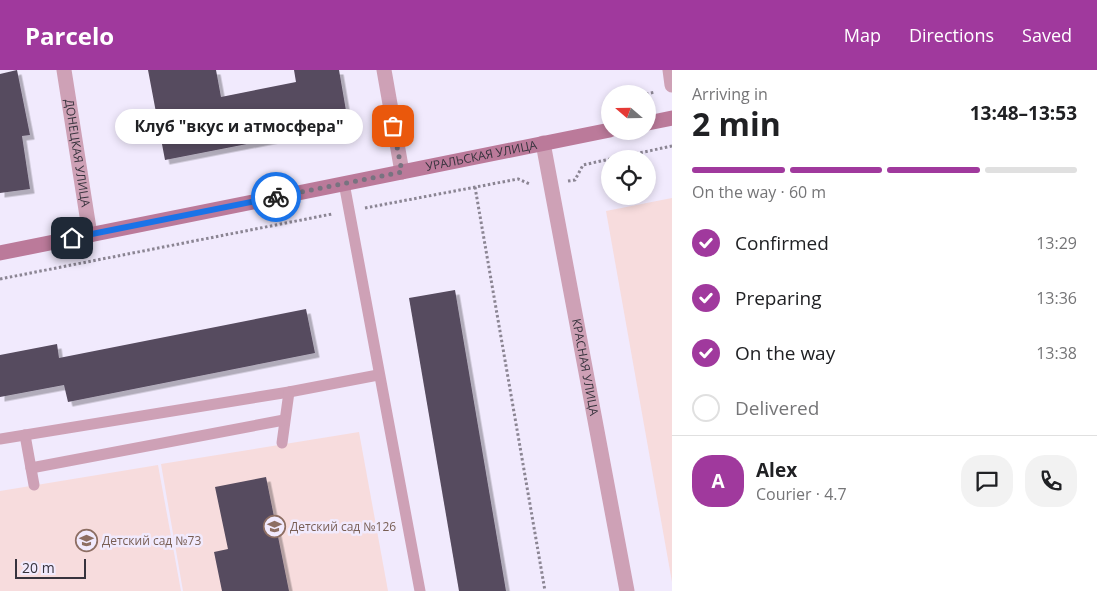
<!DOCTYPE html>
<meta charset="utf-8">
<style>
:root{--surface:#fff;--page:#f2f2f2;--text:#202124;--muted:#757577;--line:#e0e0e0;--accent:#a0399d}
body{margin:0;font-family:"Open Sans",sans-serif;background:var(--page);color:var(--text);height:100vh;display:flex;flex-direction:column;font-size:19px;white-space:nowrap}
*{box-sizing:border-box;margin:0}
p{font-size:16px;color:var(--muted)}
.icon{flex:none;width:28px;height:28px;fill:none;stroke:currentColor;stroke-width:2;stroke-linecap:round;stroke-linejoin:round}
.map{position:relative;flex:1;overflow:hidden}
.drawer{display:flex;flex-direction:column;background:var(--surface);width:425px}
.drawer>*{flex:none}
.needle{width:32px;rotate:290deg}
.controls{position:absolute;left:601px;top:15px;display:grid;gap:10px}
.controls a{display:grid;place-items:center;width:55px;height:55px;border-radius:50%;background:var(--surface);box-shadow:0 2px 8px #0003;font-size:25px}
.scale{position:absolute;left:15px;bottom:12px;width:71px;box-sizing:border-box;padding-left:5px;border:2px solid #37333d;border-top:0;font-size:14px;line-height:18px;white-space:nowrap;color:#37333d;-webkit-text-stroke:4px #f1eafd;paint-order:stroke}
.pin{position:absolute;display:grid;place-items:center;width:42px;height:42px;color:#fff;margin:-21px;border-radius:10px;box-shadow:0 2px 8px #0006}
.courier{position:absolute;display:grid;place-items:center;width:50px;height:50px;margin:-25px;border:4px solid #1a73e8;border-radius:50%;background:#fff;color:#222;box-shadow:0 1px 6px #0007}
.bubble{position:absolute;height:35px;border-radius:18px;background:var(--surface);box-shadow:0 2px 8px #0003;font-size:16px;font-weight:700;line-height:35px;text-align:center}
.headline em{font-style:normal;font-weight:700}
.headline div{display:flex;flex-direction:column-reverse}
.headline{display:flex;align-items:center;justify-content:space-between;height:85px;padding:0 20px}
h1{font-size:32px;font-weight:700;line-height:38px}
.bar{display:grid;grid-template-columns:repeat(4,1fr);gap:8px 5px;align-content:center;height:60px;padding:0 20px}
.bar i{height:6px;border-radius:4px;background:var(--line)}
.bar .selected{background:var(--accent)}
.bar p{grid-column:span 4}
.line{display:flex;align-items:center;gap:12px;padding:0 20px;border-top:1px solid var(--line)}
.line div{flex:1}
.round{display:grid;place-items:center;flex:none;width:52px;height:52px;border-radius:20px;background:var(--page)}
ol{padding:0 20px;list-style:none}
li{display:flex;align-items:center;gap:15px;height:55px}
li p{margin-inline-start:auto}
li .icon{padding:5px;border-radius:50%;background:var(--accent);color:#fff;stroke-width:4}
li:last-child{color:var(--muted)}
li i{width:28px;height:28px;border:2px solid var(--line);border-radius:50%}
header{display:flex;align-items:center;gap:30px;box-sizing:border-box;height:70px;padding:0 25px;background:var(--accent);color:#fff}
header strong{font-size:24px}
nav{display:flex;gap:28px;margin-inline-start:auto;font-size:18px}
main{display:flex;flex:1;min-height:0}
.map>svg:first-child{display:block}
.education{fill:#f7dcdd}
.building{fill:#564b5e;filter:url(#shadow)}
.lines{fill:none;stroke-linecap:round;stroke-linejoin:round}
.path{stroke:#8b8593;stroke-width:3;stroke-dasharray:2.5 2.5;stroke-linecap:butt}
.lane{stroke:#cea1b6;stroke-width:11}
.street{stroke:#cea1b6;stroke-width:15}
.secondary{stroke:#bb7a9a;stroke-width:15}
.done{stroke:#787380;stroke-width:5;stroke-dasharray:0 9}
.route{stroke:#1a73e8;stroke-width:6}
.labels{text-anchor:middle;stroke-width:5;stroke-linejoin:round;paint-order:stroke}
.street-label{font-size:12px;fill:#37333d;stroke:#f1eafd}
.education-label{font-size:12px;fill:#785e54;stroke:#f1eafd;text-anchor:start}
</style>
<header>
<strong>Parcelo</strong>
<nav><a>Map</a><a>Directions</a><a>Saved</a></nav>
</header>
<main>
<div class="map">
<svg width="672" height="521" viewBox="0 0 672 521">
<defs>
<filter id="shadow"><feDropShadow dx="4.5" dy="4.5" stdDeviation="0" flood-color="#0004"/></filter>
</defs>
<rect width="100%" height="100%" fill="#f1eafd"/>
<g class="education">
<polygon points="672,128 672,512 606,141"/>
<polygon points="359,362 388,521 183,521 161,394"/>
<polygon points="158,395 181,521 0,521 0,421"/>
</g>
<g class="building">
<polygon points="17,0 30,65 22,66 30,119 0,123 0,4"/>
<polygon points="148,0 216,0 221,27 296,12 294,0 339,0 349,58 305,65 304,63 165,90"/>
<polygon points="455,220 506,521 459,521 409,228"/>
<polygon points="306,239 315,283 68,332 64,315 0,327 0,285 57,274 59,288"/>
<polygon points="266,407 289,521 222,521 214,482 228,479 215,417"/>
</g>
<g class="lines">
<g class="path">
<polyline points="646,24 655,22"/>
<polyline points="611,89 672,76"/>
<polyline points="568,111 575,110 583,95 610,89"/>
<polyline points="475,117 545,521"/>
<polyline points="365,138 518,109 530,114"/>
<polyline points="0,209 332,144"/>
</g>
<g class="lane">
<polyline points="344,113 420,521"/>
<polyline points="25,365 34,415"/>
<polyline points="0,369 289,322 378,305"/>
<polyline points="282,373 289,322"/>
<polyline points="31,398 284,350"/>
</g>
<g class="street">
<path id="s1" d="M 64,0 L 90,165"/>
<polyline points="384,0 402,102"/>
<polyline points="670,0 672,15"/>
<path id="s2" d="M 543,73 L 627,521"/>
</g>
<g class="secondary">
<polyline points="648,53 672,48"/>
<path id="s3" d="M 0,183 L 610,60"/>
</g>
</g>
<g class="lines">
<polyline class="done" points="276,127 402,102 393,56"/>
<polyline class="route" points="72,168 276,127"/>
</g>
<defs>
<symbol id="school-ring" viewBox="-11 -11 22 22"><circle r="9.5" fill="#f1eafd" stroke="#8d6e63" stroke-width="1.5"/><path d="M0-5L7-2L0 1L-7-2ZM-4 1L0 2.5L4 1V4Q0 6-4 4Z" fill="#8d6e63"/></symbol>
</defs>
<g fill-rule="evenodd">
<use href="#school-ring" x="262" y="444" width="25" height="25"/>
<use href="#school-ring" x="74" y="458" width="25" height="25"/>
</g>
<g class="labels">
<g class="street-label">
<text dy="4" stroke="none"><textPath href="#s1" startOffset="84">ДОНЕЦКАЯ УЛИЦА</textPath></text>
<text dy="4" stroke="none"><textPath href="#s3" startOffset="491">УРАЛЬСКАЯ УЛИЦА</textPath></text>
<text dy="4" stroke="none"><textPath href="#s2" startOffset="228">КРАСНАЯ УЛИЦА</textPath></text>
</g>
<g class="education-label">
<text x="290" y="461">Детский сад №126</text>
<text x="102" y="475">Детский сад №73</text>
</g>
</g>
</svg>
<div class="controls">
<a><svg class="needle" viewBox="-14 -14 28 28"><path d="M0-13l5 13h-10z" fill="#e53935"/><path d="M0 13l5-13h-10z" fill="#757577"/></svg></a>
<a><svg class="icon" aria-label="locate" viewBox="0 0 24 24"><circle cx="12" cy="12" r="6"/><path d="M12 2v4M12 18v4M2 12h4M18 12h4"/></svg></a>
</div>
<div class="scale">20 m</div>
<div class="pin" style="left:393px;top:56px;background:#ea580c"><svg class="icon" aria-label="bag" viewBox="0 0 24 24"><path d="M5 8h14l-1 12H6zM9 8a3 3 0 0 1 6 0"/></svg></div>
<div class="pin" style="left:72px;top:168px;background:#1f2937"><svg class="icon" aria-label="home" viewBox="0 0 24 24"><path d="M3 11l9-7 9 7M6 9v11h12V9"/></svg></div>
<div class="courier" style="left:276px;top:127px"><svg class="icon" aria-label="bike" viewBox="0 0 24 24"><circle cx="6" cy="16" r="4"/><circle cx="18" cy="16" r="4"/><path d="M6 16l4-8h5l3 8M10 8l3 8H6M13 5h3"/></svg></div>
<div class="bubble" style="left:115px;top:39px;width:248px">Клуб &quot;вкус и атмосфера&quot;</div>
</div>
<section class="drawer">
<div class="headline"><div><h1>2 min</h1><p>Arriving in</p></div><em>13:48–13:53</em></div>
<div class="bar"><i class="selected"></i><i class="selected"></i><i class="selected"></i><i></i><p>On the way · 60 m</p></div>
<ol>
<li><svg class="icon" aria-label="check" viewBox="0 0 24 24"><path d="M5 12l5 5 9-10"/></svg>Confirmed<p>13:29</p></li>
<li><svg class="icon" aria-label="check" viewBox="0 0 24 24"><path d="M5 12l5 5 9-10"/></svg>Preparing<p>13:36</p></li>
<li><svg class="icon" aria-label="check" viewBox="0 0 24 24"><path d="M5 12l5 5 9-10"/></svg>On the way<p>13:38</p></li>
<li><i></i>Delivered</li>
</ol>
<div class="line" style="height:90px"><b class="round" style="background:var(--accent);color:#fff">A</b><div><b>Alex</b><p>Courier · 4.7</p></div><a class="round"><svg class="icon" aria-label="chat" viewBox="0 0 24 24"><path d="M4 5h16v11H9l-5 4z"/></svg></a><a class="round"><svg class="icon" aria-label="phone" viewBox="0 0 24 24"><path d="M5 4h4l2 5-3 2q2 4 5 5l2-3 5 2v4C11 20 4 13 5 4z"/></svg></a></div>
</section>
</main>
